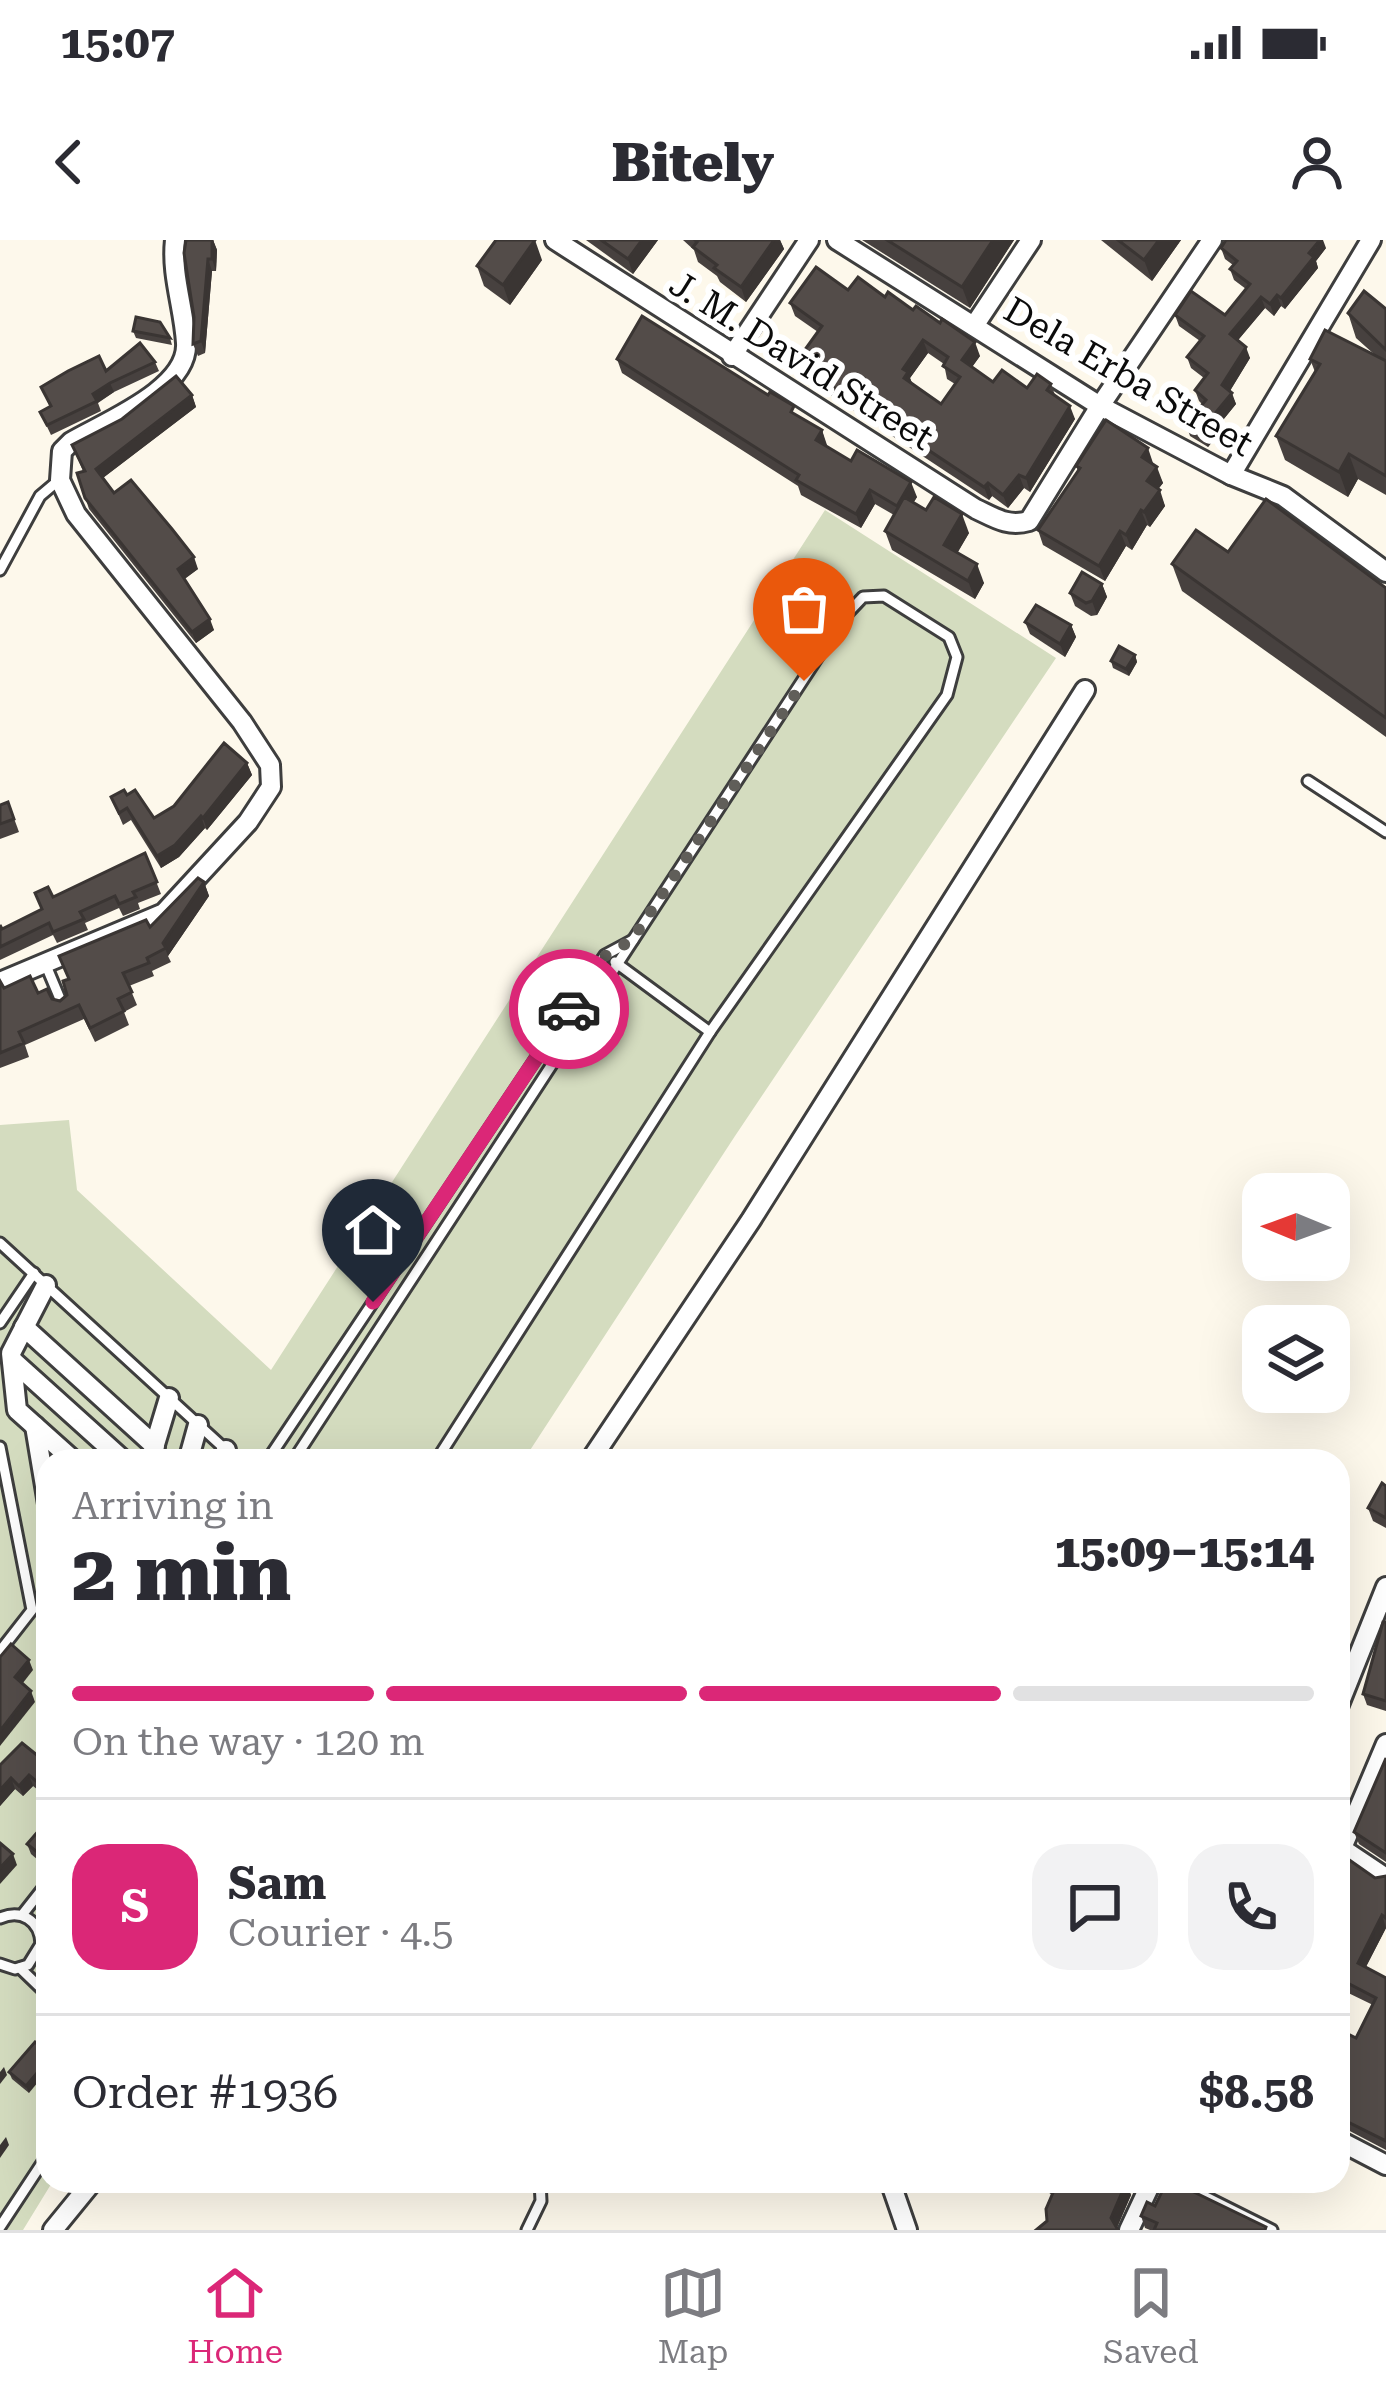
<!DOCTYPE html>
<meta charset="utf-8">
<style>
:root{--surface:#fff;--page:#f2f2f3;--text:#2b2b33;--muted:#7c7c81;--line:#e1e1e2;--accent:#db2777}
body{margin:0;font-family:"Roboto Serif",serif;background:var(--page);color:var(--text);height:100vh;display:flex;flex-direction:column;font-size:45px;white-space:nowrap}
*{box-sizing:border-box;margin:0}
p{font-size:39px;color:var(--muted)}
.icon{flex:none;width:66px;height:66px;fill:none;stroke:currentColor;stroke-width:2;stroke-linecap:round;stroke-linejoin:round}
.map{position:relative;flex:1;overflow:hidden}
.panel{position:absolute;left:36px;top:1209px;width:1314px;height:744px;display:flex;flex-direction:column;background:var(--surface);border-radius:36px;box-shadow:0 12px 48px #0002}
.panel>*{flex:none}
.needle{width:78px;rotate:271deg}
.controls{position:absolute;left:1242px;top:933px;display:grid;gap:24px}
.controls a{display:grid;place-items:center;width:108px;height:108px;border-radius:24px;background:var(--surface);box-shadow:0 12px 48px #0002;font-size:60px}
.pin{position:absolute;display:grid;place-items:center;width:102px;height:102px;color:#fff;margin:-123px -51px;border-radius:50% 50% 50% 0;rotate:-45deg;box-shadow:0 0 12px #0007}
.pin .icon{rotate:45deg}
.courier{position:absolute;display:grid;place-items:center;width:120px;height:120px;margin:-60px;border:9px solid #db2777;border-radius:50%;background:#fff;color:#222;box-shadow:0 3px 15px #0007}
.summary em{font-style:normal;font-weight:800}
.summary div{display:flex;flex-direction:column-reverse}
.summary{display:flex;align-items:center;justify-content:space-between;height:204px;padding:0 36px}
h1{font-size:78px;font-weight:800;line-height:90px}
.bar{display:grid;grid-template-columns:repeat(4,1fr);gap:18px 12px;align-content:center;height:144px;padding:0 36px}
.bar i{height:15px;border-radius:9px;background:var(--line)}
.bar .active{background:var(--accent)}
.bar p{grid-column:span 4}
.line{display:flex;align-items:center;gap:30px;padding:0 36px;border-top:3px solid var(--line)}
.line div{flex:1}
.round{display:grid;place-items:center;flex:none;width:126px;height:126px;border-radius:36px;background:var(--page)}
.status{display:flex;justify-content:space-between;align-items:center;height:84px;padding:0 60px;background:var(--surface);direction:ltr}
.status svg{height:33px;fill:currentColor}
header{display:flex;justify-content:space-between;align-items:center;height:156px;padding:0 36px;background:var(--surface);font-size:54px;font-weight:800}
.tab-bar{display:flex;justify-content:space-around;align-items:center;height:168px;border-top:3px solid var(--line);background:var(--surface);font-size:33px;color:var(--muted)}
.tab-bar a{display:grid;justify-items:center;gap:6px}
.tab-bar .active{color:var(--accent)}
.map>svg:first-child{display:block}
.cemetery{fill:#d4dcbf}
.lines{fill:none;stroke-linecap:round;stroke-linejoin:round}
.service-casing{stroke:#3e3e3e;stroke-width:15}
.minor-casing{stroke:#3e3e3e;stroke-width:24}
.service{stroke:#fff;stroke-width:9}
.minor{stroke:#fff;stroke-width:18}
.wall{fill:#47413f;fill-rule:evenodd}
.shaded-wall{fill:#3a3533}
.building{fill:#534c49;stroke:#3a3533;stroke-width:3;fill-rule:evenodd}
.done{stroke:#605e59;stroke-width:12;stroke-dasharray:0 21.6}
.route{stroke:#db2777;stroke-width:15}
.labels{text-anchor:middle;stroke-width:12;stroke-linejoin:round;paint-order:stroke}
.street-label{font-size:36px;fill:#0b0b0b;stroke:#fff}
</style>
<div class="status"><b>15:07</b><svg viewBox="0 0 49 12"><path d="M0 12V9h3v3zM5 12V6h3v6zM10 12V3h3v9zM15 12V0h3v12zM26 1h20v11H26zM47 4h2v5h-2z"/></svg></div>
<header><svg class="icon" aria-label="back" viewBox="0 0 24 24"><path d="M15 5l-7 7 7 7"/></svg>Bitely<svg class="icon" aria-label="person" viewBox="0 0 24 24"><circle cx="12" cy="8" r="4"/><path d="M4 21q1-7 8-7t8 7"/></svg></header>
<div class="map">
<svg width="1386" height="1990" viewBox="0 0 1386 1990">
<rect width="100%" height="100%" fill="#fdf8eb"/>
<polygon class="cemetery" points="825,270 1056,418 735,896 523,1221 48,1221 48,1941 53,1941 23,1990 0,1990 0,885 69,880 77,950 271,1130"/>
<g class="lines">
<defs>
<g id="service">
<polyline points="0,330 40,256 59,240"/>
<polyline points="1308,541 1386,592"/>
<polyline points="45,723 63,766"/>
<polyline points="0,1003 238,1221"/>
<polyline points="0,1083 34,1033"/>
<polyline points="0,1207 32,1370 0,1411"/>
<polyline points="267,1221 605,715 633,700"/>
<polyline points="293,1221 844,377 863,357 884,356 949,397 957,417 947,455 710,792"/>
<polyline points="436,1221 710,792 615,722"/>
<polyline points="22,1675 48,1642"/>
<path d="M 0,1678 C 21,1669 40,1680 41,1704 L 28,1725 L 15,1729 L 0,1724"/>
<polyline points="20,1728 48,1755"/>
<polyline points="1174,1941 1272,1990"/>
<polyline points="0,1987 48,1914"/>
<polyline points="527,1990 541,1961 540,1941"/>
</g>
<g id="minor">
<path d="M 555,0 L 976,269 C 995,278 1008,287 1029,281 L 1100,166 L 1212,0"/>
<polyline points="837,0 1100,166 1231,235 1283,256 1386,332"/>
<polyline points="974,86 1031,0"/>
<polyline points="732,116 809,0"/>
<polyline points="1231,235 1371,0"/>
<path d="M 0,742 L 164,673 L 248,582 L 271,547 L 270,525 L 242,482 L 76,274 L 60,240 L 62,211 L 71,202 C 105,182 189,149 186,103 C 184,68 171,35 175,0"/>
<polyline points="46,1045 11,1113 17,1170 74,1221"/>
<polyline points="24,1087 155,1206"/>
<polyline points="12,1120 124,1221"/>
<polyline points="35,1186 48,1264"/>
<polyline points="150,1221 169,1158"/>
<polyline points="188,1221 198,1185"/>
<polyline points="223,1221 226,1210"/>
<polyline points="590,1221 751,980 1085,450"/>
<polyline points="1338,1467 1386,1347"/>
<polyline points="1338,1606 1386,1638"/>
<polyline points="1342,1608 1386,1504"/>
<polyline points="1338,1900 1386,1925"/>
<polyline points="890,1941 907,1990"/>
<polyline points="53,1990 93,1941"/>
<polyline points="1129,1990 1152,1941"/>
</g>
</defs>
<use href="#service" class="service-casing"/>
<use href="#minor" class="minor-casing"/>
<use href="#service" class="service"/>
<use href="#minor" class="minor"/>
</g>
<g class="wall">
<polygon points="213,0 217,10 216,31 212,31 205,113 198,116 193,104 194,77"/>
<polygon points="586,0 658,0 633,34"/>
<polygon points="683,0 780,0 784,9 746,62 720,42 717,36 698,22 694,10"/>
<polygon points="862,0 1014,0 970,68"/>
<polygon points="1101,0 1181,0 1152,41"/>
<polygon points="1221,8 1326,8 1316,21 1318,28 1285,69 1281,66 1274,76 1265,68 1238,100 1250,118 1230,151 1236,164 1214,191 1216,197 1208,207 1190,196 1186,184 1202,164 1199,161 1195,150 1204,138 1191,128 1187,117 1200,101 1179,86 1175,75 1225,75 1246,49 1234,40 1230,29 1233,25 1225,19"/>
<polygon points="542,20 510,65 484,46 477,26"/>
<path d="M 848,50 L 885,57 L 980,116 L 972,127 L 993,142 L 1027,148 L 1051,144 L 1055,155 L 1075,179 L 1030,252 L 1024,248 L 1008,268 L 992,256 L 989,260 L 800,135 L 796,122 L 818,92 L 795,76 L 790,63 ZM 928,113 L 944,124 L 947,139 L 955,144 L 941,164 L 912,143 L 910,138 Z"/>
<polygon points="1386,69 1386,255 1358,239 1348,257 1285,220 1276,196 1315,132 1310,119 1375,115 1356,98 1348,73"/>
<polygon points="133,91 170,98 172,105 136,98"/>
<polygon points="617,119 822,190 826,206 917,257 913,263 969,293 957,313 984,343 975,359 892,310 885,291 894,275 875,264 861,288 801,255 798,246 622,133"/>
<polygon points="155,122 159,131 114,152 98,163 101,171 51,195 40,172 50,167 41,147"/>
<polygon points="192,155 196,167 103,238 114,253 198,329 184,339 214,390 196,403 89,269 77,233 83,231 72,205"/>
<polygon points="1153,223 1163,243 1158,249 1165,266 1150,287 1147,285 1132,310 1126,306 1105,341 1043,305 1038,290 1078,231 1076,226"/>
<polygon points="1228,312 1386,348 1386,497 1182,351 1172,324"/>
<polygon points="1102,344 1107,357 1097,375 1091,376 1075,366 1070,353"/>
<polygon points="1025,382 1071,385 1076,397 1065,417 1030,394"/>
<polygon points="1135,415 1137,422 1129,436 1113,428 1111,421"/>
<polygon points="247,523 252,535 207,590 205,588 179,617 161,628 131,580 123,585 111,557 127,555 154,578"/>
<polygon points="8,562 19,592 0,599 0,565"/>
<polygon points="145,613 161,654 138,663 140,669 123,676 119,668 85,683 88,690 57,703 53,695 0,720 0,685 2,689 41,669 53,657"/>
<polygon points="204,642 209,656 168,716 171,722 152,731 154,736 129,746 137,765 124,772 129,785 95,802 84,779 25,805 29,817 0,828 0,741 4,748 38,753 60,761 67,755 68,739 59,716 150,687"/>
<polygon points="1386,1246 1386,1288 1373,1281 1368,1268"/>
<polygon points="1386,1382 1386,1471 1367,1465 1363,1454"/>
<polygon points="1386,1518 1386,1622 1359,1604 1354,1592"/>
<polygon points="48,1524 48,1558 33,1546 23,1556 15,1549 0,1566 0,1525"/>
<polygon points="48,1580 45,1626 31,1614 27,1604"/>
<polygon points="1338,1612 1375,1638 1386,1636 1386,1688 1366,1727 1386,1738 1386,1910 1344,1888 1338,1888 1338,1789 1356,1798 1373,1765 1338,1748"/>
<polygon points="35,1802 29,1853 12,1839 9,1832"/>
<polygon points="1038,1941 1132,1941 1128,1948 1131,1955 1117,1987 1047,1981 1052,1955 1041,1947"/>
<polygon points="1155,1966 1267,1990 1150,1990 1145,1988 1141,1976"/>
</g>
<g class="shaded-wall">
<polygon points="213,0 217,10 216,31 212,19"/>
<polygon points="535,0 542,20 510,65 503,45"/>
<polygon points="642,0 658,0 633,34 628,19"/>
<polygon points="774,0 780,0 784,9 746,62 741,47"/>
<polygon points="993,0 1014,0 970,68 962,47"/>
<polygon points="1159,0 1181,0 1152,41 1144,20"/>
<polygon points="1320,0 1323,0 1326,8 1316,21 1318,28 1285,69 1281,58"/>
<polygon points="208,19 212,31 205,113 201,101"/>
<polygon points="1277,55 1281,66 1274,76 1270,64"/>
<polygon points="1261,57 1265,68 1234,105 1230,94"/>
<polygon points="923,100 928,113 910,138 913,146 909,151 903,129"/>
<polygon points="975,102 980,116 967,134 962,120"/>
<polygon points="1246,107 1250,118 1226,157 1222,145"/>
<polygon points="110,143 114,152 97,163 93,154"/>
<polygon points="1232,153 1236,164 1214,191 1216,197 1208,207 1204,196 1208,182"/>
<polygon points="192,155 196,167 100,240 96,229"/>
<polygon points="1070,166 1075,179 1030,252 1026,238"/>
<polygon points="822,190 827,205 821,215 816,200"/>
<polygon points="1148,208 1153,223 1148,232 1142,217"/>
<polygon points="1349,214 1358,239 1348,257 1339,232"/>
<polygon points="1157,227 1163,243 1153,256 1147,241"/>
<polygon points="1019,235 1024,248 1008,268 1003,255"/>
<polygon points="911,242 917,257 902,281 897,266"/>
<polygon points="988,243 992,256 989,260 984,247"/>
<polygon points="870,250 875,264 861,288 856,274"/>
<polygon points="1160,250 1165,266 1150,287 1144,272"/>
<polygon points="1141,270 1147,285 1132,310 1126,295"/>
<polygon points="962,274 969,293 951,324 944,305"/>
<polygon points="1120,291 1126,306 1105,341 1099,326"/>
<polygon points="194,317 198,329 182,341 178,329"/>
<polygon points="977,324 984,343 975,359 968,341"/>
<polygon points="1102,344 1107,357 1097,375 1092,361"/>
<polygon points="210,379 214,390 196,403 192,392"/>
<polygon points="1071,385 1076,397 1065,417 1060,404"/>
<polygon points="1135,415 1137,422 1129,436 1126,429"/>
<polygon points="247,523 252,535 207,590 203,578"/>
<polygon points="201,576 205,588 179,617 161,628 157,616"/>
<polygon points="204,642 209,656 168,716 163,703"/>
<polygon points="1340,1398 1345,1411 1338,1426 1338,1402"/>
<polygon points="29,1420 33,1430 19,1448 15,1437"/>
<polygon points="31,1451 35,1462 0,1506 0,1491"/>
<polygon points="29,1535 33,1546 23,1556 19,1546"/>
<polygon points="11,1538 15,1549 0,1566 0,1550"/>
<polygon points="1345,1545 1349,1556 1338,1583 1338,1562"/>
<polygon points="48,1607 48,1623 45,1626 41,1615"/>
<polygon points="13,1614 17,1625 0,1644 0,1628"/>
<polygon points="1382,1675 1386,1688 1362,1734 1358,1723"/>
<polygon points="48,1820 48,1830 29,1853 26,1846"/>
<polygon points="4,1827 7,1835 0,1844 0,1832"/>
<polygon points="6,1897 9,1905 0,1918 0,1905"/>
<polygon points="1122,1941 1132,1941 1128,1948 1131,1955 1116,1990 1111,1978"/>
</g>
<g class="building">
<polygon points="186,0 212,0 212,19 208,19 201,101 193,104 194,77 184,13"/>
<polygon points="496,0 535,0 503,45 477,26"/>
<polygon points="601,0 642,0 628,19"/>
<polygon points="695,0 774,0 741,47 714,28 717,25 693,7 697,2"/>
<polygon points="887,0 993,0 962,47"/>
<polygon points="1118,0 1159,0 1144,20"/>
<polygon points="1226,0 1320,0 1309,13 1314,17 1281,58 1277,55 1270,64 1261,57 1230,94 1246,107 1222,145 1232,153 1208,182 1212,186 1204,196 1186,184 1206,160 1195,150 1208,133 1187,117 1204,96 1175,75 1191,51 1225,75 1250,44 1230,29 1237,21 1221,8"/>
<path d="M 816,27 L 848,50 L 858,37 L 885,57 L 888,52 L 913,70 L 916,66 L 940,83 L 942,79 L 975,102 L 962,120 L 993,142 L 1002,130 L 1027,148 L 1037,134 L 1051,144 L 1047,150 L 1070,166 L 1026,238 L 1019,235 L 1003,255 L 988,243 L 984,247 L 796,122 L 822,86 L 790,63 ZM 923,100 L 948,117 L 943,126 L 960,137 L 941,164 L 904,138 L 908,132 L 903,129 Z"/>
<polygon points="1364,51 1386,69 1386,110 1348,73"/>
<polygon points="642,76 768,155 770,152 794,166 791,172 822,190 816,200 851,221 857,210 911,242 897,266 870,250 856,274 796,240 799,235 617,119"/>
<polygon points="136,77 160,82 170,98 133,91"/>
<polygon points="1325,90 1386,121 1386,236 1349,214 1339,232 1276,196 1320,124 1310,119"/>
<polygon points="140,103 155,122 110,143 93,154 97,161 47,185 40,172 51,166 41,147 68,131 99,116 106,131"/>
<polygon points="176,136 192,155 96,229 114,253 131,240 172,289 194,317 178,329 210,379 192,392 85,258 77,233 85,231 72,205 122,179"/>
<polygon points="1106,180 1148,208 1142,217 1157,227 1147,241 1160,250 1144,272 1141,270 1126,295 1120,291 1099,326 1038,290 1080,228 1076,226"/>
<polygon points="904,257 926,270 934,257 962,274 944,305 977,324 968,341 885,291"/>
<polygon points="1266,259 1386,348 1386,478 1172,324 1196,290 1228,312"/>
<polygon points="1082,332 1102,344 1092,361 1086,363 1070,353"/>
<polygon points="1036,365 1071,385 1060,404 1025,382"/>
<polygon points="1119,406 1135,415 1126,429 1111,421"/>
<polygon points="224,503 247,523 203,578 201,576 175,605 157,616 127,568 119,573 111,557 124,550 127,555 135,550 154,578 174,566"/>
<polygon points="8,562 14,579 0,584 0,565"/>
<polygon points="145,613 157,642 133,652 136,657 119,664 115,656 80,672 84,679 53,692 49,683 0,707 0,685 2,689 42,669 35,653 48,647 53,657"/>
<polygon points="198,638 204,642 163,703 166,708 147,718 149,723 123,733 132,752 118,759 124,771 90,788 79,765 19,792 24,803 0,813 0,741 4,748 30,736 38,753 47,749 52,759 60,761 67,755 63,741 69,739 59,716 146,680 150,687"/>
<polygon points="1382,1243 1386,1246 1386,1278 1368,1268"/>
<polygon points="1383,1382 1386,1382 1386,1461 1363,1454"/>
<polygon points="11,1404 29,1420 15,1437 31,1451 0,1491 0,1417"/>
<polygon points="22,1503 48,1524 48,1551 29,1535 19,1546 11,1538 0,1550 0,1525"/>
<polygon points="1386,1518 1386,1613 1354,1592"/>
<polygon points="1341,1543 1345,1545 1338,1562 1338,1548"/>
<polygon points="48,1580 48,1607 41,1615 27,1604"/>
<polygon points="0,1603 13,1614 0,1628"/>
<polygon points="1338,1612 1375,1638 1386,1636 1386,1678 1382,1675 1358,1723 1386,1738 1386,1901 1338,1877 1338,1789 1356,1798 1376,1758 1338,1738"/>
<polygon points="48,1717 48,1735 39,1728"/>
<polygon points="35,1802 48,1812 48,1820 26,1846 9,1832"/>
<polygon points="1045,1941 1122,1941 1126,1943 1111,1978 1118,1990 1036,1990 1047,1981 1046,1969 1055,1948"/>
<polygon points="1167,1941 1171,1941 1266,1987 1265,1990 1154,1990 1157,1983 1141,1976 1147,1962 1155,1966"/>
</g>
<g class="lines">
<polyline class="done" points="569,769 605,716 632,700 804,441"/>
<polyline class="route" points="373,1062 569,769"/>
</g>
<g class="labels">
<g class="street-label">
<text transform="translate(802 120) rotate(32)" y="13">J. M. David Street</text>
<text transform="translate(1129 136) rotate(30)" y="13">Dela Erba Street</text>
</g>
</g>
</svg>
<div class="controls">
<a><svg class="needle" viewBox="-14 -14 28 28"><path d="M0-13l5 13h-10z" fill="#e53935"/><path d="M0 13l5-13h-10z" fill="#7c7c81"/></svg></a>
<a><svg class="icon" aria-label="layers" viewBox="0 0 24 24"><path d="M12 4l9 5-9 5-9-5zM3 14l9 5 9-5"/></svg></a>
</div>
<div class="pin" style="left:804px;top:441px;background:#ea580c"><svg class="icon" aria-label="bag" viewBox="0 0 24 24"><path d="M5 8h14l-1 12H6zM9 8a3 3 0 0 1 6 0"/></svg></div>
<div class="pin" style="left:373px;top:1062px;background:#1f2937"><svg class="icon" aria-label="home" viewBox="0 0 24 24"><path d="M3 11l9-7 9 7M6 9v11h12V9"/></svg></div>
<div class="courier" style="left:569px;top:769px"><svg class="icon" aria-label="car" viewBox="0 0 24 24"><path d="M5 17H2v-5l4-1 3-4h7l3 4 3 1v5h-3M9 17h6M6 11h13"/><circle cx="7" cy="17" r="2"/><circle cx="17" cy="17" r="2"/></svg></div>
<section class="panel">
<div class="summary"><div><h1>2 min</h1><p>Arriving in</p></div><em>15:09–15:14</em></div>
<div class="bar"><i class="active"></i><i class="active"></i><i class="active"></i><i></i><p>On the way · 120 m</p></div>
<div class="line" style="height:216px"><b class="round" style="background:var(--accent);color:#fff">S</b><div><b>Sam</b><p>Courier · 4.5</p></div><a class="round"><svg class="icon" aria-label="chat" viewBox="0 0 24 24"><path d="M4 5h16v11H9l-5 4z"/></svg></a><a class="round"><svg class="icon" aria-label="phone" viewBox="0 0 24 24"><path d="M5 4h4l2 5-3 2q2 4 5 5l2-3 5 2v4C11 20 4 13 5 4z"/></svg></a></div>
<div class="line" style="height:156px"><div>Order #1936</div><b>$8.58</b></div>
</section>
</div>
<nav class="tab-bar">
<a class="active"><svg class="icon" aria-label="home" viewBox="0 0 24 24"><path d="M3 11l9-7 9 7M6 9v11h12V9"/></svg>Home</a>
<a><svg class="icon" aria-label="map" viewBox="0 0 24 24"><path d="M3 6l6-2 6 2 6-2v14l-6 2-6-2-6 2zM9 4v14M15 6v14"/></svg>Map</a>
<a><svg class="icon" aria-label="saved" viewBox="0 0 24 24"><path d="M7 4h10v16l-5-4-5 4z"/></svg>Saved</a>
</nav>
